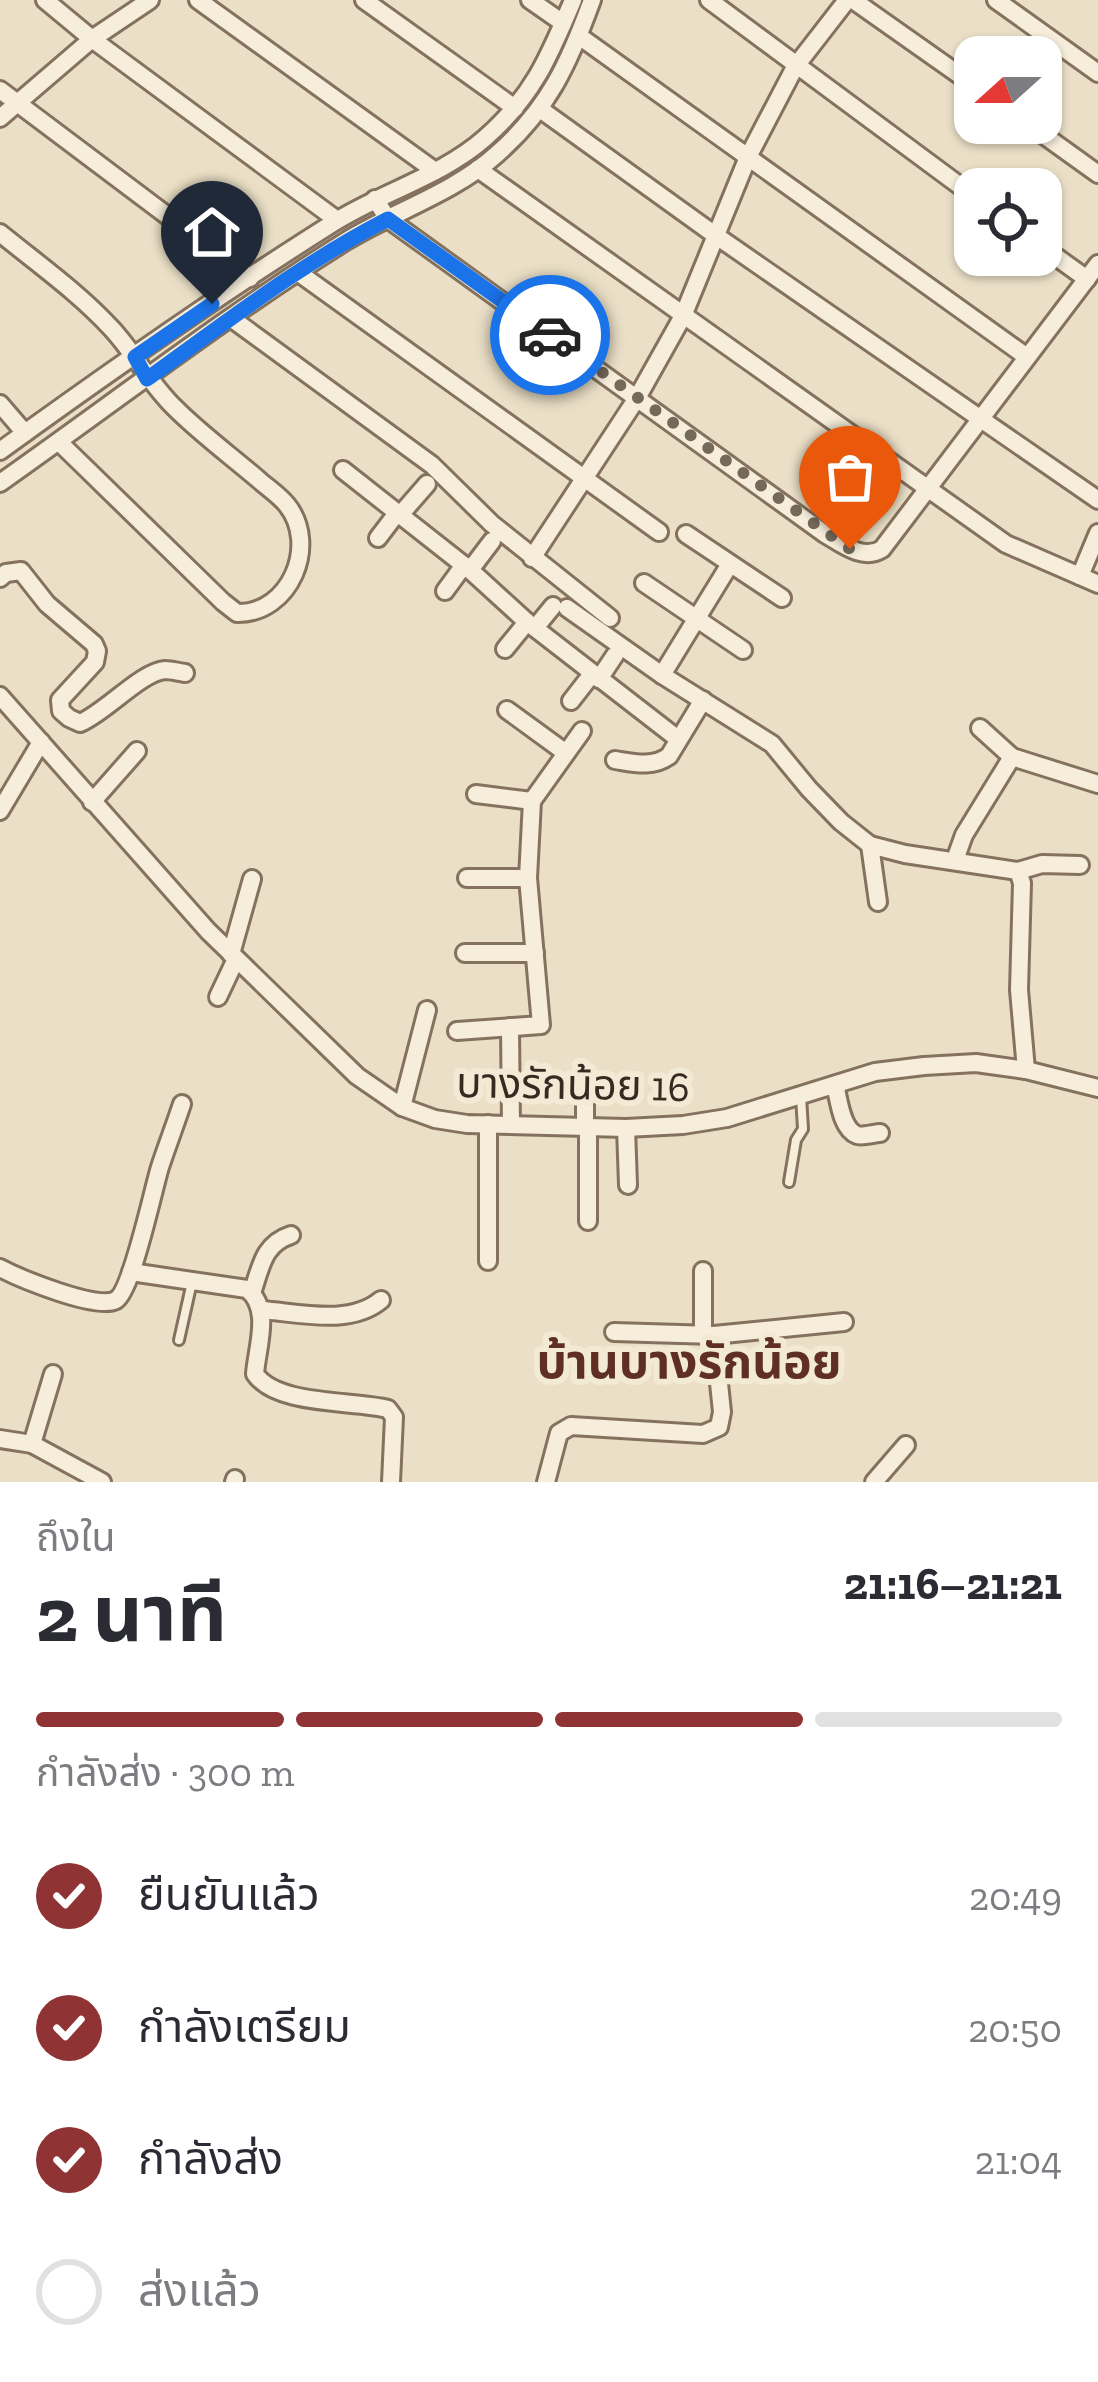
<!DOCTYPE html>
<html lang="th">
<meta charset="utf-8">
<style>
:root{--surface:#fff;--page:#f2f2f3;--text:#2b2b33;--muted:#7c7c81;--line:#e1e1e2;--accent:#8f3334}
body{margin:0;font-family:"Zilla Slab","Noto Sans Thai",serif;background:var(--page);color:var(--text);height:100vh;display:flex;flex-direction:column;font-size:45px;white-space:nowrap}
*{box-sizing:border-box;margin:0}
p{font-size:39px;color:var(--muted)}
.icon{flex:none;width:66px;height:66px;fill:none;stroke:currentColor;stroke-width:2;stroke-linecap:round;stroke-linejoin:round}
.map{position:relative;height:1482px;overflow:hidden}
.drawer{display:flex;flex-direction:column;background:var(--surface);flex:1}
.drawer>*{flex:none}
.needle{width:78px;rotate:249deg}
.tools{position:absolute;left:954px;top:36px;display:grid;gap:24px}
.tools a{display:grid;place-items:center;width:108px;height:108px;border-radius:24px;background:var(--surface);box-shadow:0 3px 9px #0004;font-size:60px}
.pin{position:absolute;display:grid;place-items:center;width:102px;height:102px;color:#fff;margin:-123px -51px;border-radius:50% 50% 50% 0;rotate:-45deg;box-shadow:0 0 12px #0007}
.pin .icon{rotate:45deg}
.courier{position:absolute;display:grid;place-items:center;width:120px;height:120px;margin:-60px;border:9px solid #1a73e8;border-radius:50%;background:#fff;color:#222;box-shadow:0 3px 15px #0007}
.overview em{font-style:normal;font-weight:700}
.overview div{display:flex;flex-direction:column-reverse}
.overview{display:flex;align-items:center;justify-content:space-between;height:204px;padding:0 36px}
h1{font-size:78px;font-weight:700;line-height:90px}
.bar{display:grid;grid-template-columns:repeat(4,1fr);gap:18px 12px;align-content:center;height:144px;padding:0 36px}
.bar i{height:15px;border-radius:9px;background:var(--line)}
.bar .active{background:var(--accent)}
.bar p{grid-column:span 4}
ol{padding:0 36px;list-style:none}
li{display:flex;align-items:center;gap:36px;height:132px}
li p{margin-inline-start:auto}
li .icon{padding:12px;border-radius:50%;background:var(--accent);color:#fff;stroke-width:4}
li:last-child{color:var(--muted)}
li i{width:66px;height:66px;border:6px solid var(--line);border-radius:50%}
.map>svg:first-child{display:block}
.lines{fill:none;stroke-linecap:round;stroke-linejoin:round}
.service-casing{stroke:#85725e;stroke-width:14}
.minor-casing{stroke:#85725e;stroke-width:22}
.service{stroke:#f6edda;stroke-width:8}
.minor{stroke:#f6edda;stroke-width:16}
.done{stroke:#756a5a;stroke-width:12;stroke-dasharray:0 21.6}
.route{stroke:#1a73e8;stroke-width:15}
.labels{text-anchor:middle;stroke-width:12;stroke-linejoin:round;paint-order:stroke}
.street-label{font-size:42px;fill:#362b20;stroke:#f3ead6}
.quarter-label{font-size:48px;font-weight:bold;fill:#5f2f23;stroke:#f3ead6}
</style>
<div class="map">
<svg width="1098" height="1482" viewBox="0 0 1098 1482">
<rect width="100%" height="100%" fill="#ebe0c7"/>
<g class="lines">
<defs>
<g id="service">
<polyline points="789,1182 796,1140 803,1129 801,1096"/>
<polyline points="179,1340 192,1282"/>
</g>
<g id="minor">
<polyline points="45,0 92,39 337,220"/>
<polyline points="198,0 435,171"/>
<polyline points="364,0 515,108"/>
<polyline points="530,0 563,23"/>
<polyline points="709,0 975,197"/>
<polyline points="853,0 975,86"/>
<polyline points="996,0 1098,73"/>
<polyline points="579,36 1027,357"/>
<polyline points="0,90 250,278"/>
<polyline points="540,109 715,235 1098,500"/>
<polyline points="0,118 92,39 150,0"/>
<polyline points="1027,123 1098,174"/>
<polyline points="478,169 1006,544 1098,584"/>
<path d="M 375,199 L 388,219 L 825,534 C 842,544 863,561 882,549 L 1098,264"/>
<path d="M 0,233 C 38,264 79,293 112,329 C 135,354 150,384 175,408 C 201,434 231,456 259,480 C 268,488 280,496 287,505 C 319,545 290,614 237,613 L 223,602 L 59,442"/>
<polyline points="1041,246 1087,279"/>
<polyline points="299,273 659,532"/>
<polyline points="231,318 432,465 492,524 610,618"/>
<polyline points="0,404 25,433"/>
<path d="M 0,451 C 109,372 220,294 333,223 C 382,192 442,176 485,138 C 533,96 549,57 573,0"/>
<polyline points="343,470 470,570 527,622 678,739"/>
<path d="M 0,483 C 115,402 227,315 346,241 C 395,211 454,193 497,154 C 549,108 569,63 592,0"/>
<polyline points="400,515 427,484"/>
<polyline points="686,534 782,598"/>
<polyline points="378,538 397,513"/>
<polyline points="532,558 637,398 683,316 748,157 795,67 847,0"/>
<polyline points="470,570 492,541"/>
<polyline points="1080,576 1098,533"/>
<path d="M 0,578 L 6,573 L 21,571 L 47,604 L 94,644 L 97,651 L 95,662 L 60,700 L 61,711 L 69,718 L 80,723 C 106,712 141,672 165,670 C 171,670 178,672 185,673"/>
<polyline points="644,583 743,650"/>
<polyline points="445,591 464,565"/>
<polyline points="567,608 662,675 772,744 809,789 841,822 870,845 905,854 1018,871 1022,883 1019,990 1026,1070"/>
<polyline points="535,628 553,606"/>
<polyline points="505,649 527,622"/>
<polyline points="662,675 730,564"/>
<polyline points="599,679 615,655"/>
<polyline points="0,696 208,931 357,1076 402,1107 435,1119 467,1124 626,1128 683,1125 727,1118 875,1072 924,1066 976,1063 1026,1070 1098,1088"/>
<polyline points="571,701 592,674"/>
<polyline points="507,710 566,753"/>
<polyline points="980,728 1012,757"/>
<path d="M 615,760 C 634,763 652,768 669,756 L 703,700"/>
<polyline points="476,794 532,801"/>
<polyline points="92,802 137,751"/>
<polyline points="0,811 41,742"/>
<polyline points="870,845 878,902"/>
<polyline points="955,860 964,835 1012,757 1098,784"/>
<polyline points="1018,871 1042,864 1080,865"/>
<polyline points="467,878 528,878"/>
<polyline points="465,953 535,953"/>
<polyline points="231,954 252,879"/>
<polyline points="218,997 236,959"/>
<polyline points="510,1027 511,1125"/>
<polyline points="457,1031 541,1025 528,878 532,801 582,731"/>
<path d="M 835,1085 C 839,1099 841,1129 857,1135 C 862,1137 875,1133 880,1133"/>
<polyline points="402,1107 427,1010"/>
<polyline points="585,1127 585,1074"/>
<polyline points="588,1127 588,1221"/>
<polyline points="626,1128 628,1185"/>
<polyline points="488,1261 488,1124"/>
<path d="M 0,1268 C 19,1278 98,1311 116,1300 C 132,1290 153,1190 160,1167 C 167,1146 175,1125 182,1104"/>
<polyline points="703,1271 703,1334"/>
<path d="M 131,1272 L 247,1289 C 272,1309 257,1346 255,1374 C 277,1406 353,1400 388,1409 L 394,1417 L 391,1482"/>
<path d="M 252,1293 C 261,1267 263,1244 291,1235"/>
<path d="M 262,1310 C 300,1313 350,1326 381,1300"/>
<polyline points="614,1332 714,1335 844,1322"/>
<polyline points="0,1439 32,1444 102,1482"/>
<polyline points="32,1444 53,1374"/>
<polyline points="234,1482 235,1479"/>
<polyline points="546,1482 559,1433 571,1426 703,1434 719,1427 722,1412 714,1335"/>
<polyline points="874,1482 906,1445"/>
</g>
</defs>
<use href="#service" class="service-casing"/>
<use href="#minor" class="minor-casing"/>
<use href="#service" class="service"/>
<use href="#minor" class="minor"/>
</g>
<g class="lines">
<polyline class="done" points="550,335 850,549"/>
<path class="route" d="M 212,304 L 135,357 L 147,379 C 225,323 302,263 388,219 L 550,335"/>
</g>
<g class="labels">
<g class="street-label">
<text transform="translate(573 1084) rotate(1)" y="15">บางรักน้อย 16</text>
</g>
<g class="quarter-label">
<text x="689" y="1378">บ้านบางรักน้อย</text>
</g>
</g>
</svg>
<div class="tools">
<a><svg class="needle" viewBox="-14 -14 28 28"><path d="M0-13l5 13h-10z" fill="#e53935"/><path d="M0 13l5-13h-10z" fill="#7c7c81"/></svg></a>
<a><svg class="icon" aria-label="locate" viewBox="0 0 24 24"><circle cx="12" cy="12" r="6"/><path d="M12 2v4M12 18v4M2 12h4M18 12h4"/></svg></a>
</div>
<div class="pin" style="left:850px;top:549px;background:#ea580c"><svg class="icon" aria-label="bag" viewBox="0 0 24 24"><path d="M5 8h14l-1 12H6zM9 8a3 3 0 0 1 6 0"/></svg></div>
<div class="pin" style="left:212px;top:304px;background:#1f2937"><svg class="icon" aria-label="home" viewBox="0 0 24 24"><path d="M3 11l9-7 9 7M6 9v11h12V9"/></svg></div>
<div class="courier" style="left:550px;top:335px"><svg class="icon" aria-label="car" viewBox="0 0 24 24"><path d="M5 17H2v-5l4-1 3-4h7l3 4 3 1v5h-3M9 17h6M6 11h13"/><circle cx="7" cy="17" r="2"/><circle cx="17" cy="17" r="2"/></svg></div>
</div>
<section class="drawer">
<div class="overview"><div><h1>2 นาที</h1><p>ถึงใน</p></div><em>21:16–21:21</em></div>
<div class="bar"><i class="active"></i><i class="active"></i><i class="active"></i><i></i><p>กำลังส่ง · 300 m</p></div>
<ol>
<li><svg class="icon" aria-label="check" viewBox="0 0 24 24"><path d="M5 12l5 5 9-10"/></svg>ยืนยันแล้ว<p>20:49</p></li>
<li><svg class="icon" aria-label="check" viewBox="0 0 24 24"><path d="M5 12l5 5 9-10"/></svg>กำลังเตรียม<p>20:50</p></li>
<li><svg class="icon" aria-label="check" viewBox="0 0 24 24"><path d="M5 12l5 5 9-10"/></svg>กำลังส่ง<p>21:04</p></li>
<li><i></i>ส่งแล้ว</li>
</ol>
</section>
